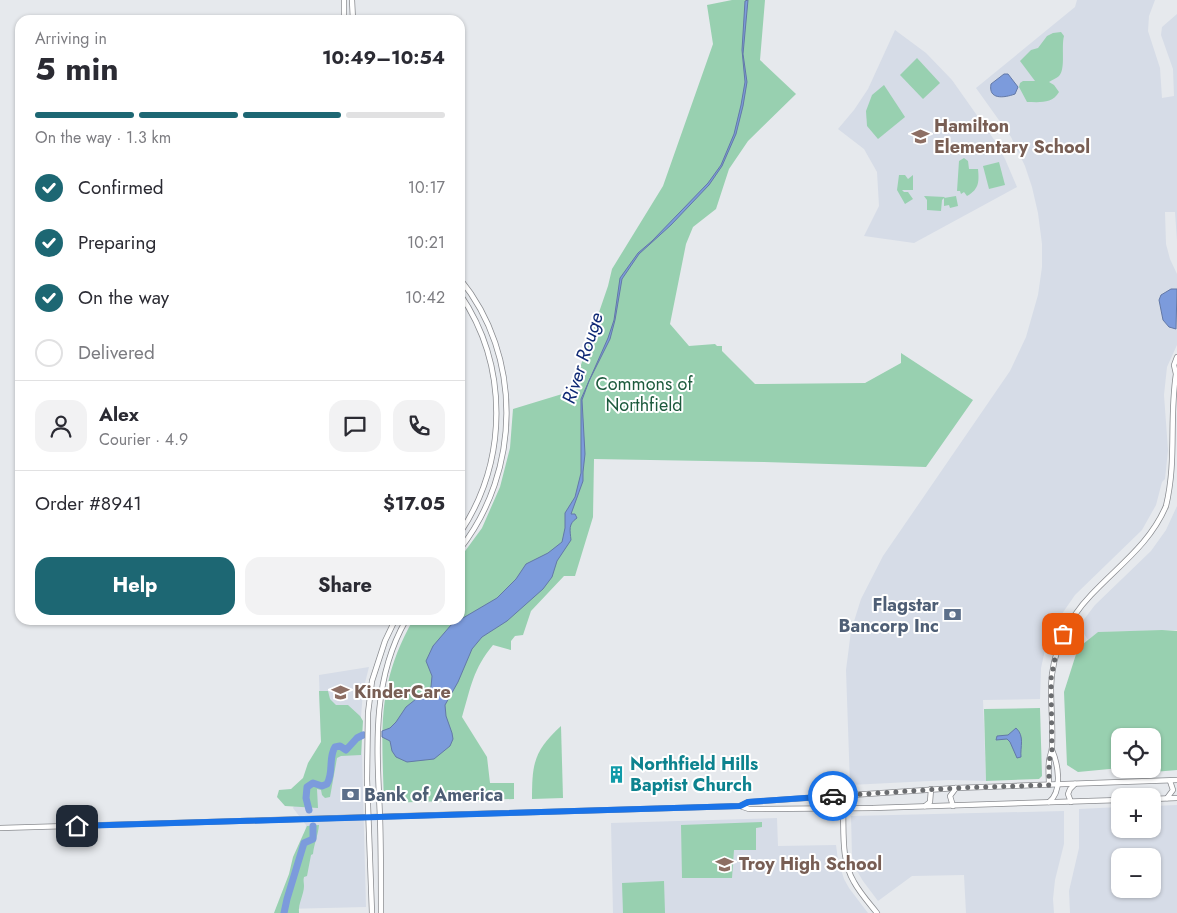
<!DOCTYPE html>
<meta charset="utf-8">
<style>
:root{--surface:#fff;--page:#f2f2f3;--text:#2b2b33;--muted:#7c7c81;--line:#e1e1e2;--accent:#1d6773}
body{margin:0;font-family:Jost,sans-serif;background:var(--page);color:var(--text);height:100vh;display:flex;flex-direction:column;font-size:19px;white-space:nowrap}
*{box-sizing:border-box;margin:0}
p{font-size:16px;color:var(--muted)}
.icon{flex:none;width:28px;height:28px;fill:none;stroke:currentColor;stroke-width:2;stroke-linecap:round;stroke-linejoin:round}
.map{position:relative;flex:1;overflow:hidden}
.details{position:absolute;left:15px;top:15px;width:450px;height:610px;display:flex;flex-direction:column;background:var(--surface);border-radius:15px;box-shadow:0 1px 4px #0004}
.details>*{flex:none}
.tools{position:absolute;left:1111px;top:728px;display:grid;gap:10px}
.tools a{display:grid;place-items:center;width:50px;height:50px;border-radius:10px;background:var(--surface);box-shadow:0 1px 4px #0004;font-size:25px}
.pin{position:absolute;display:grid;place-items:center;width:42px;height:42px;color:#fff;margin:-21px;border-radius:10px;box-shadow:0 2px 8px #0006}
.courier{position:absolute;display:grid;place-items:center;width:50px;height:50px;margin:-25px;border:4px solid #1a73e8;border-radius:50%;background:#fff;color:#222;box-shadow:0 1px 6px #0007}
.head em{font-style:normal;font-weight:700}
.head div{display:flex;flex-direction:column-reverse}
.head{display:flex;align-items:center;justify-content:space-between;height:85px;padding:0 20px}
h1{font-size:32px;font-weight:700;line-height:38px}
.bar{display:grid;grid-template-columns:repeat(4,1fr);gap:8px 5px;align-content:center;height:60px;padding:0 20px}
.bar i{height:6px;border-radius:4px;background:var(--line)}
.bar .on{background:var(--accent)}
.bar p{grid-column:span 4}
.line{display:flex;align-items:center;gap:12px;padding:0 20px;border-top:1px solid var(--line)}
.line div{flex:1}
.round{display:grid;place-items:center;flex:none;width:52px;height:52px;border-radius:15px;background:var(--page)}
ol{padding:0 20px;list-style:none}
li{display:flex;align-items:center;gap:15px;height:55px}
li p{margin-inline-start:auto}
li .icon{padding:5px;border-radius:50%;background:var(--accent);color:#fff;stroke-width:4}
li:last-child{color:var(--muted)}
li i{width:28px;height:28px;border:2px solid var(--line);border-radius:50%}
.primary-button{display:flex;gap:10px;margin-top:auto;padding:10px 20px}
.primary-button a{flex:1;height:58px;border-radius:15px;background:var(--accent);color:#fff;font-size:20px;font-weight:700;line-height:58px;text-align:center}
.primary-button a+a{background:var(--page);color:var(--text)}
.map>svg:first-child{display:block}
.built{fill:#d6dce7;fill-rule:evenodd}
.green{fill:#98d0b0}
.water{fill:#7c9bdc;stroke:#6379a7}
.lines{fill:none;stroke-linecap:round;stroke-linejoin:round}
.river{stroke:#7c9bdc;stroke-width:7}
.secondary-casing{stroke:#8a8c90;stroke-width:6}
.secondary{stroke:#fff;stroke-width:4.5}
.done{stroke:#6a6c6f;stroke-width:5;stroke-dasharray:0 9}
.route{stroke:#1a73e8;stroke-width:6}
.labels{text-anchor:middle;stroke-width:4;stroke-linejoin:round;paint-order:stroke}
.education-label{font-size:18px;font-weight:bold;fill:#785e54;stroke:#fff;text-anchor:start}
.park-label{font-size:18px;fill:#1d5a3d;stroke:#fff}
.service-label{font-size:18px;font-weight:bold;fill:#4e5e75;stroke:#fff;text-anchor:end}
.culture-label{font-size:18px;font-weight:bold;fill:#0d838f;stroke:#fff;text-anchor:start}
.water-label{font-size:19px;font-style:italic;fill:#0f2975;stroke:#fff}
</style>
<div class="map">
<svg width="1177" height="913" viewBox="0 0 1177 913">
<rect width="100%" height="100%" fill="#e6e9ed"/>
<g class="built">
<polygon points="1077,0 1155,0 1149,16 1148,31 1160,68 1162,98 1174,96 1173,69 1161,35 1162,27 1177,14 1177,241 1175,212 1165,212 1166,244 1170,259 1177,274 1177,345 1167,367 1164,395 1168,450 1165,479 1162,482 1156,505 1142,530 1075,595 1057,621 1045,650 1041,668 1040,699 983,700 986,781 950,780 850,785 846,670 851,631 861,599 883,556 1010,371 1026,337 1038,295 1042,267 1042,244 1038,213 1032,187 1025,166 1011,137 976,88 1075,7"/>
<polygon points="895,30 926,53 952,80 995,141 1005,159 1017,187 914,243 864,236 879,206 877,172 864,149 838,129 854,110 868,89"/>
<polygon points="1177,506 1177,630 1098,632 1088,640 1079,626 1095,605 1151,551 1166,530"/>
<polygon points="369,667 363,691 361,717 366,907 284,909 304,843 306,825 293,808 321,742 319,675"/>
<path d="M 1177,805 L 1177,913 L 1070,913 L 1069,891 L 1079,848 L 1079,809 L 1120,807 L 1120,829 L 1152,829 L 1153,806 ZM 1120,856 L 1152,856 L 1152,889 L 1120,889 Z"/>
<polygon points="1064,811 1064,844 1055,880 1053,899 1054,913 966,913 964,875 912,876 878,901 863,881 857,871 852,856 851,816"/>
<polygon points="777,818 778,846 836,845 838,860 844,879 849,888 868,913 613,913 611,823"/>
</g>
<g class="green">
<path d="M 732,0 L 765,0 L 760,60 L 796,94 L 748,141 L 729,169 L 716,209 L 693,227 L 686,244 L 670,324 L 689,346 L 715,344 L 717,346 L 722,346 L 722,351 L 755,384 L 865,383 L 901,363 L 901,353 L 973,400 L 926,467 L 764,462 L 594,459 L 593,517 L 575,576 L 564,576 L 531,611 L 523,635 L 515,636 L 511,641 L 511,650 L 493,645 C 473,669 471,687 462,717 L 487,757 L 490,783 L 514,783 L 514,799 L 384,803 C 382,731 376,685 413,620 L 460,620 L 460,558 L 482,528 L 500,487 L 510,448 L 513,409 L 572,391 L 608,286 L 612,269 L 663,186 L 713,44 L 707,5 Z"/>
<path d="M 1061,32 L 1064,36 C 1061,47 1066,69 1059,76 C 1057,78 1052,80 1049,82 L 1054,85 L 1059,92 C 1052,104 1040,102 1027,102 L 1019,87 L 1020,83 L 1023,81 L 1035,81 L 1020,61 L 1031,50 L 1038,48 L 1047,36 L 1053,33 Z"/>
<polygon points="917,58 940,83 923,99 900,75"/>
<polygon points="884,85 905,117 878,139 867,126 866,111 872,95"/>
<path d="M 964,158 L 968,161 L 969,169 L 978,169 C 979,180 980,189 967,196 L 964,192 L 961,194 L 960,191 L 957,191 L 959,161 Z"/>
<polygon points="999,162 1005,185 989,189 983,166"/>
<polygon points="899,175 905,175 908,179 913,175 913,190 902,190 904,192 908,192 913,199 905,204 897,190"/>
<polygon points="924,196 945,197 944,198 956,196 958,206 950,208 949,205 944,206 944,198 942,200 941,211 927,210 927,200"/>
<polygon points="1162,630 1177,631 1177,770 1142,773 1135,769 1152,769 1152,736 1120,736 1120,768 1078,772 1067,765 1064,692 1078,648 1098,632"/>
<polygon points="319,691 328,691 330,699 336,705 348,705 360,716 363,721 361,755 341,756 337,758 330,797 325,798 322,795 321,790 317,789 318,808 285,806 277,797 279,790 291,789 303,778 308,763 321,742"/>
<polygon points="1040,708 1042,776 1039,779 986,781 984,709"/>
<path d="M 561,726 L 563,798 L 532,799 C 532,763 534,751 561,726 Z"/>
<polygon points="762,822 762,827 756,828 756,850 734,850 732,878 682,878 681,825"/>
<path d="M 319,825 C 318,836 314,844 313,854 L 311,855 L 307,876 L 304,877 C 303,880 304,883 304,886 C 304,895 298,903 299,913 L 274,913 L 289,874 L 293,857 L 307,826 Z"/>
<polygon points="664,881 665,913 623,913 622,883"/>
</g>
<g class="water">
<path d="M 748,0 L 743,54 L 747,82 L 743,106 L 736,134 L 722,166 L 709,185 L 671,225 L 639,254 L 622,279 L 615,320 L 610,339 L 589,381 L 582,400 L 585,454 L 583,472 L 583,481 L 571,514 L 575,514 L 577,518 C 568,524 570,530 571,540 L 557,561 L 552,577 L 543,589 L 507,621 L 482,637 L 472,649 L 458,682 L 445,705 L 446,716 L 452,733 L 453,739 L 450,746 L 434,759 L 407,762 L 396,757 L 392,751 L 390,741 L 382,737 L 382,731 L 390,728 L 396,722 L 406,707 L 431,687 L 432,676 L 426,661 L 433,646 L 451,625 L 497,598 L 516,579 L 526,564 L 548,553 L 562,542 L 565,528 L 565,513 L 575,497 L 581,473 L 581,399 L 608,338 L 614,320 L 620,278 L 638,253 L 652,241 L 708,183 L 721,165 L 734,134 L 741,105 L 745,82 L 742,50 L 745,1 Z"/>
<path d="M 1004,74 L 1008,74 L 1018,87 L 1015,94 C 1004,98 988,100 991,84 Z"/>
<polygon points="1171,289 1177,289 1176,329 1169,327 1163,320 1159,300 1161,295"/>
<path d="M 1016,728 C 1025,736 1020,747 1021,757 L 1017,758 L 1010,742 L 1007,739 L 996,740 L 997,736 L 1008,735 Z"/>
</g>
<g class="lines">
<g class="river">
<path d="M 309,810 L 306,798 L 307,787 L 313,783 L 322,786 L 327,784 C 334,772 328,758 335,747 L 340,746 L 346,750 L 357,738 L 363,735"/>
<polyline points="284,913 287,899 304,843 313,839 313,826"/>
</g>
<defs>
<g id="secondary">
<polyline points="344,0 344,20"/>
<polyline points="352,0 353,20"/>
<path d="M 460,279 C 523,356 521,471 460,549"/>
<path d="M 460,294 C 509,366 508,461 460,533"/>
<path d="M 1049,785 C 1049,777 1048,769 1049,762 C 1049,757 1052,752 1052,747 C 1053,727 1051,707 1051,687 C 1052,652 1067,620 1091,595 C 1118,566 1150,544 1166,506 C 1177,460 1169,420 1176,374 L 1174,365 L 1177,357"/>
<polyline points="1167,798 1173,790 1170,781"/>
<polyline points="1152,799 1177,798"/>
<path d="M 1049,802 C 1063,791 1058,764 1052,750"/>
<polyline points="1071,802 1068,794 1070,789 1075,784"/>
<polyline points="740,806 749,809 873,808 1120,800"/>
<polyline points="925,806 930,802 931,789"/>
<polyline points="953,806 950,796 956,788"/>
<path d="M 843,809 C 844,833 841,860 854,882 C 860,893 869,903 877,913"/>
<path d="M 0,828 C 247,821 493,813 740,806 L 748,802 L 956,788 L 1177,780"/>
<polyline points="372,913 367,779 368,713 372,681 385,641 395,620"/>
<path d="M 381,913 C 381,881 381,849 380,817 C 377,750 371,681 406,620"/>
</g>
</defs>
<use href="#secondary" class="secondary-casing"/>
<use href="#secondary" class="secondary"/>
</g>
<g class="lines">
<polyline class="done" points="833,796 956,788 1049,785 1049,761 1052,750 1051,679 1056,653 1063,634"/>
<polyline class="route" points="77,826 740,806 748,802 833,796"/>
</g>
<defs>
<symbol id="school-bare" viewBox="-9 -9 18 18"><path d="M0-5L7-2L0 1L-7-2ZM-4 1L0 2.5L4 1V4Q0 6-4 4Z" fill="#8d6e63" stroke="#fff" stroke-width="2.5" paint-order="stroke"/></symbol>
<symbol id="bank-bare" viewBox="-9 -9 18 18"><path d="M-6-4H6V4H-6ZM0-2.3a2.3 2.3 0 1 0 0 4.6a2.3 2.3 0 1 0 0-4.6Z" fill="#5c6f8a" stroke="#fff" stroke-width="2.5" paint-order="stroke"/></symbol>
<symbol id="building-bare" viewBox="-9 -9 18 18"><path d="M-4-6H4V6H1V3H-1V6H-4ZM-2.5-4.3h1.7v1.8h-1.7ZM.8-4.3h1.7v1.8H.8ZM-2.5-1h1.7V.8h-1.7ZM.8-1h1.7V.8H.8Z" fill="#0f9aa8" stroke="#fff" stroke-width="2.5" paint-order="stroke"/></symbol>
</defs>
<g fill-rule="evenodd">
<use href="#school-bare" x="908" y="124" width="25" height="25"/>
<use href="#bank-bare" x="940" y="602" width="25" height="25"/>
<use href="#school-bare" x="328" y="680" width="25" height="25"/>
<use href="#building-bare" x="604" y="762" width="25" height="25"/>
<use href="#bank-bare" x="338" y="782" width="25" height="25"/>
<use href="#school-bare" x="712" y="852" width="25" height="25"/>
</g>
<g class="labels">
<g class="education-label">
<text x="934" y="132">Hamilton<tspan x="934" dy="21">Elementary School</tspan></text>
<text x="354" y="698">KinderCare</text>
<text x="739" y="870">Troy High School</text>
</g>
<g class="park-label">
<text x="644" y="390">Commons of<tspan x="644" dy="21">Northfield</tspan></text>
</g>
<g class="service-label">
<text x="939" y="611">Flagstar<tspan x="939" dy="21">Bancorp Inc</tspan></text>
<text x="364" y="801" text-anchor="start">Bank of America</text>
</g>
<g class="culture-label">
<text x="630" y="770">Northfield Hills<tspan x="630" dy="21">Baptist Church</tspan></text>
</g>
<g class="water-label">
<text transform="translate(582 358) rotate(-72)" y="7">River Rouge</text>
</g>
</g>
</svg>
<div class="tools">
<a><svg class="icon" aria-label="locate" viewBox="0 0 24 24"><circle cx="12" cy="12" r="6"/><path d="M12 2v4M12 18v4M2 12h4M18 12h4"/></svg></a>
<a>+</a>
<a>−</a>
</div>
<div class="pin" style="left:1063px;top:634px;background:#ea580c"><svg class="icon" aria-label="bag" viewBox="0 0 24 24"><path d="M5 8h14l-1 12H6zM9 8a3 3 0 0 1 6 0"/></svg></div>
<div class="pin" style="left:77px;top:826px;background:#1f2937"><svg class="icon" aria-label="home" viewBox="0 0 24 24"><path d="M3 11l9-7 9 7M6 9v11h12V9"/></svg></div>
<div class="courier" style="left:833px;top:796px"><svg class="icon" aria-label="car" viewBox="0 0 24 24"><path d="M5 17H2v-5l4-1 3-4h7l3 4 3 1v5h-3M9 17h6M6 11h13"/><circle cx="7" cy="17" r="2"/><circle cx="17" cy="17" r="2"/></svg></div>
<section class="details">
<div class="head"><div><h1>5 min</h1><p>Arriving in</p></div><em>10:49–10:54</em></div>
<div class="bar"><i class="on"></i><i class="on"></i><i class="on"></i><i></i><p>On the way · 1.3 km</p></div>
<ol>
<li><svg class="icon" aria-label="check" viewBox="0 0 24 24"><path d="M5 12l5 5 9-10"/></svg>Confirmed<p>10:17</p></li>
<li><svg class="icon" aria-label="check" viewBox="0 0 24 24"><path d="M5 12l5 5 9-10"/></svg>Preparing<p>10:21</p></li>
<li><svg class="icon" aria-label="check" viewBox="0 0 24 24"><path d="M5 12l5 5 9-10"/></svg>On the way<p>10:42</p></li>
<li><i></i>Delivered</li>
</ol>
<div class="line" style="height:90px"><a class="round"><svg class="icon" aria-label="person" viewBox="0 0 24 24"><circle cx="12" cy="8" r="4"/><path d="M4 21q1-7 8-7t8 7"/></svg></a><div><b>Alex</b><p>Courier · 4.9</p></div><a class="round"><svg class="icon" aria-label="chat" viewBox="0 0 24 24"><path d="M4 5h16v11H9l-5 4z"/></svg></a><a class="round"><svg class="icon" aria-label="phone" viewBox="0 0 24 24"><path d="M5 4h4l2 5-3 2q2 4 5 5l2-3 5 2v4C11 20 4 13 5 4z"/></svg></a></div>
<div class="line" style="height:65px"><div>Order #8941</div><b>$17.05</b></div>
<div class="primary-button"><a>Help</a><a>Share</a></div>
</section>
</div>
